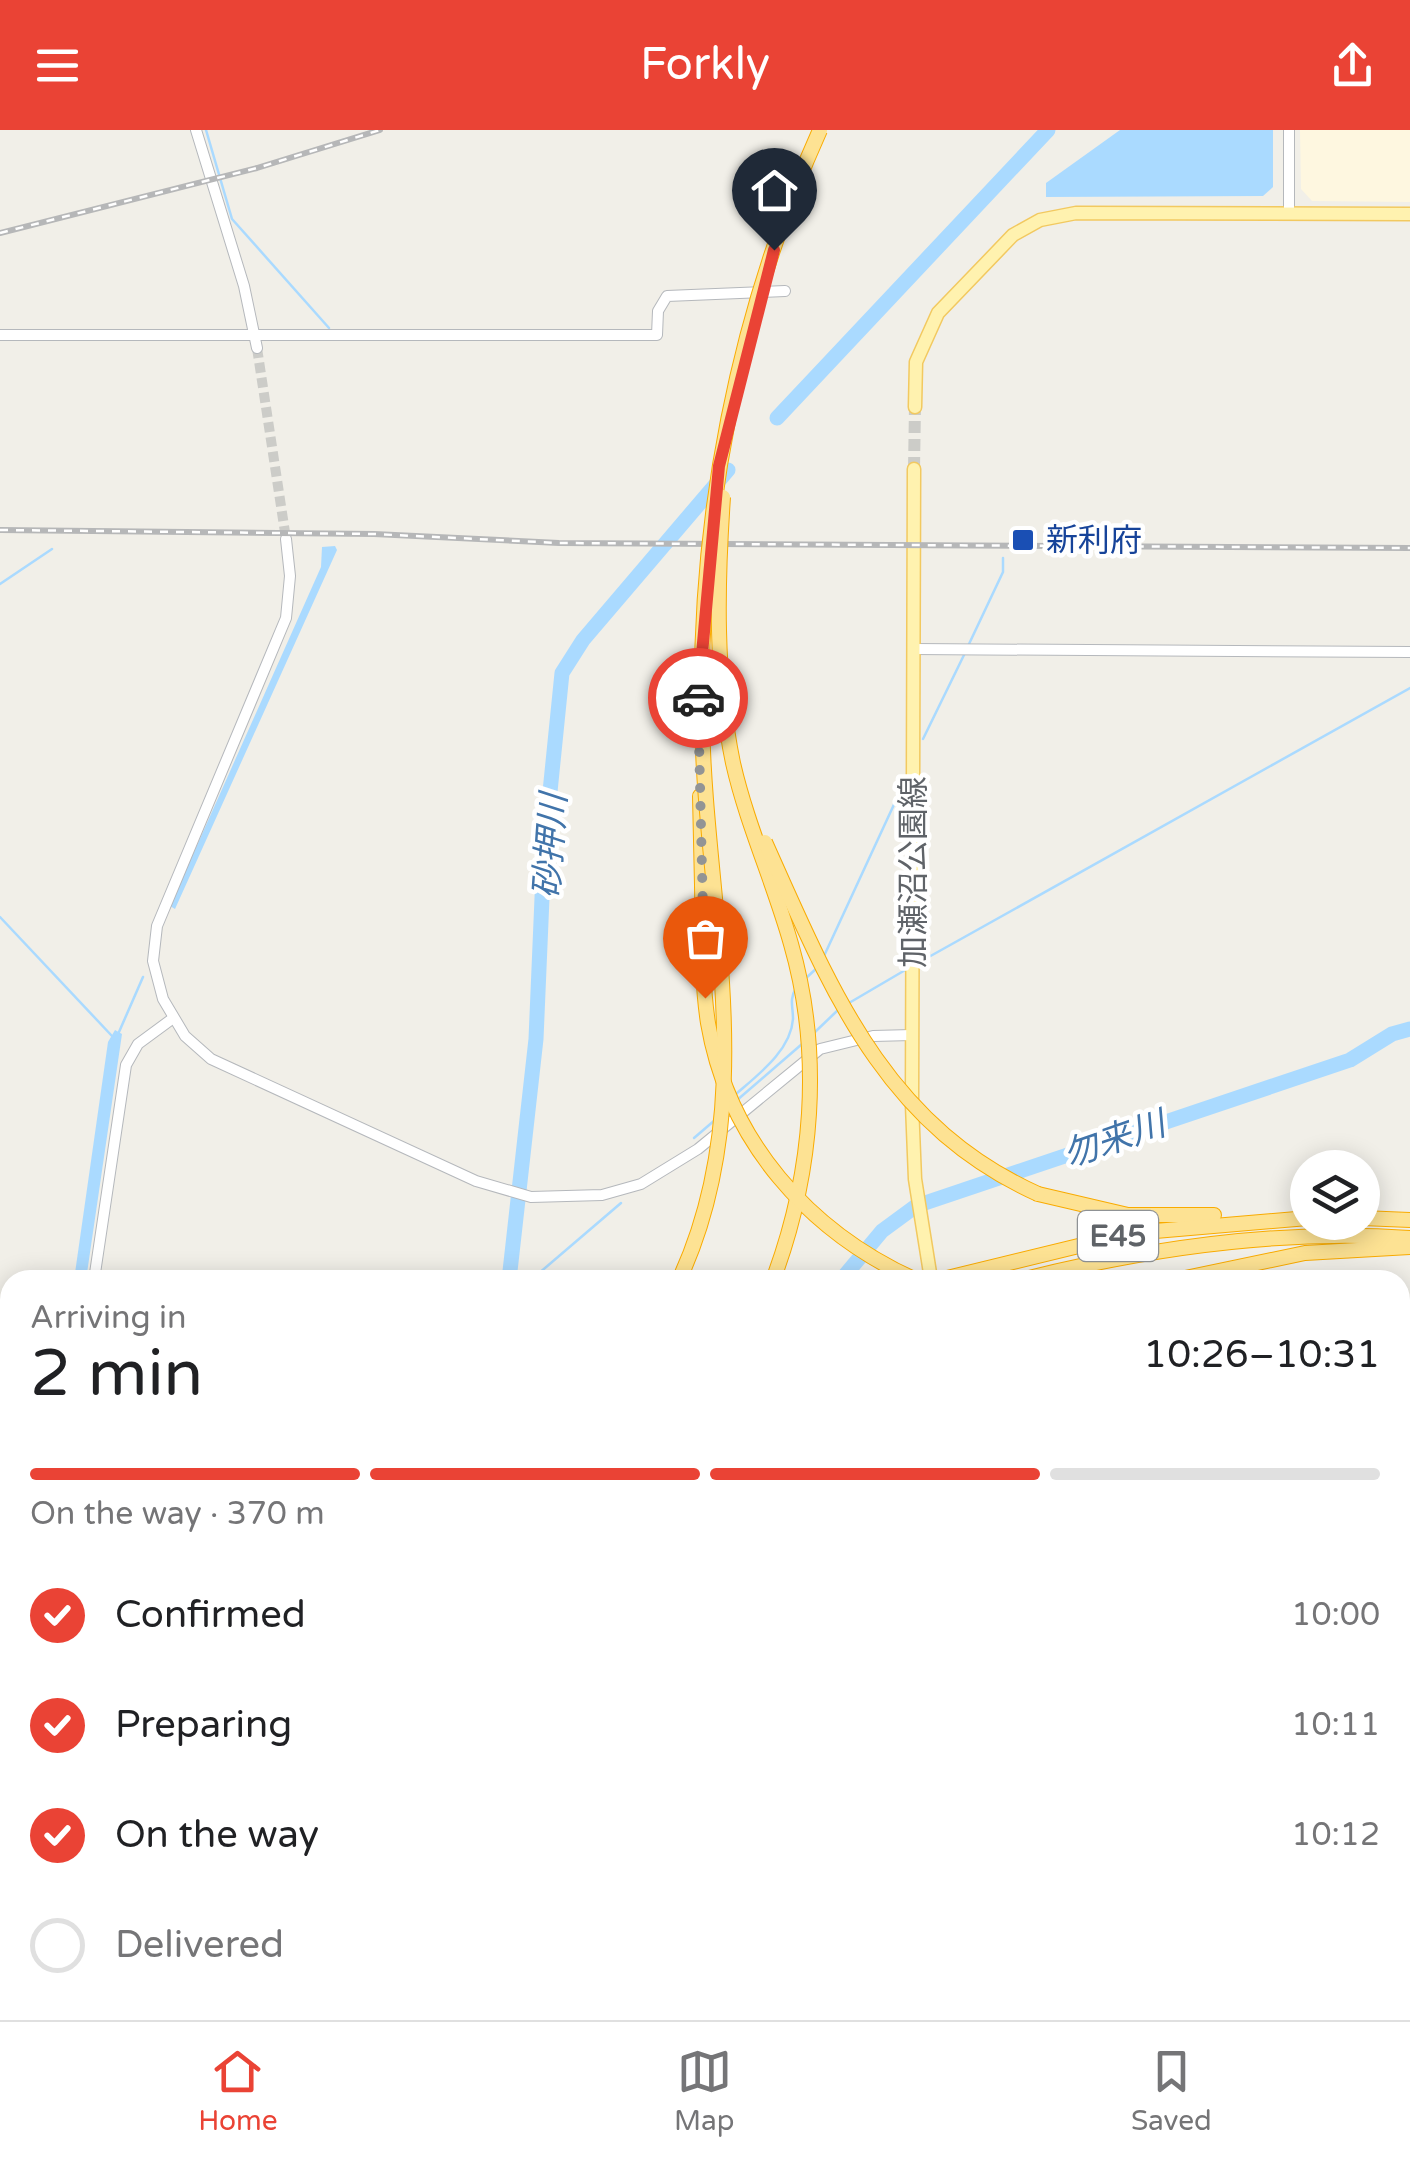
<!DOCTYPE html>
<meta charset="utf-8">
<style>
:root{--surface:#fff;--page:#f2f2f2;--text:#202124;--muted:#757577;--line:#e0e0e0;--accent:#ea4335}
body{margin:0;font-family:"Varela Round","Noto Sans JP",sans-serif;background:var(--page);color:var(--text);height:100vh;display:flex;flex-direction:column;font-size:38px;white-space:nowrap}
*{box-sizing:border-box;margin:0}
p{font-size:32px;color:var(--muted)}
.icon{flex:none;width:55px;height:55px;fill:none;stroke:currentColor;stroke-width:2;stroke-linecap:round;stroke-linejoin:round}
.map{position:relative;flex:1;overflow:hidden}
.details{position:absolute;left:0px;top:1140px;width:1410px;height:750px;display:flex;flex-direction:column;background:var(--surface);border-radius:30px 30px 0 0;box-shadow:0 5px 25px #0003}
.details>*{flex:none}
.buttons{position:absolute;left:1290px;top:1020px;display:grid;gap:20px}
.buttons a{display:grid;place-items:center;width:90px;height:90px;border-radius:50%;background:var(--surface);box-shadow:0 5px 25px #0003;font-size:50px}
.pin{position:absolute;display:grid;place-items:center;width:85px;height:85px;color:#fff;margin:-102px -42px;border-radius:50% 50% 50% 0;rotate:-45deg;box-shadow:0 0 10px #0007}
.pin .icon{rotate:45deg}
.courier{position:absolute;display:grid;place-items:center;width:100px;height:100px;margin:-50px;border:8px solid #ea4335;border-radius:50%;background:#fff;color:#222;box-shadow:0 2px 12px #0007}
.headline em{font-style:normal;font-weight:600}
.headline div{display:flex;flex-direction:column-reverse}
.headline{display:flex;align-items:center;justify-content:space-between;height:170px;padding:0 30px}
h1{font-size:65px;font-weight:600;line-height:75px}
.bar{display:grid;grid-template-columns:repeat(4,1fr);gap:15px 10px;align-content:center;height:120px;padding:0 30px}
.bar i{height:12px;border-radius:8px;background:var(--line)}
.bar .current{background:var(--accent)}
.bar p{grid-column:span 4}
ol{padding:0 30px;list-style:none}
li{display:flex;align-items:center;gap:30px;height:110px}
li p{margin-inline-start:auto}
li .icon{padding:10px;border-radius:50%;background:var(--accent);color:#fff;stroke-width:4}
li:last-child{color:var(--muted)}
li i{width:55px;height:55px;border:5px solid var(--line);border-radius:50%}
header{display:flex;justify-content:space-between;align-items:center;height:130px;padding:0 30px;background:var(--accent);color:#fff;font-size:45px;font-weight:600}
.tabs{display:flex;justify-content:space-around;align-items:center;height:140px;border-top:2px solid var(--line);background:var(--surface);font-size:28px;color:var(--muted)}
.tabs a{display:grid;justify-items:center;gap:5px}
.tabs .current{color:var(--accent)}
.map>svg:first-child{display:block}
.commercial{fill:#fef7e0}
.green{fill:#c5e8c5}
.water{fill:#aadaff}
.lines{fill:none;stroke-linecap:round;stroke-linejoin:round}
.stream{stroke:#aadaff;stroke-width:2.5}
.river{stroke:#aadaff;stroke-width:15}
.minor-tunnel{stroke:#ccccc8;stroke-width:10;stroke-dasharray:10 5;stroke-linecap:butt}
.major-tunnel{stroke:#ccccc8;stroke-width:12;stroke-dasharray:12 6;stroke-linecap:butt}
.minor-casing{stroke:#b5b8bc;stroke-width:12}
.major-casing{stroke:#f2c960;stroke-width:15}
.highway-casing{stroke:#f9ab00;stroke-width:16}
.minor{stroke:#fff;stroke-width:10}
.major{stroke:#fff2af;stroke-width:12}
.highway{stroke:#fde293;stroke-width:14}
.rail-casing{stroke:#b6b7b8;stroke-width:6}
.rail{stroke:#fff;stroke-width:2.5;stroke-dasharray:8;stroke-linecap:butt}
.highway-bridge-casing{stroke:#f9ab00;stroke-width:16;stroke-linecap:butt}
.highway-bridge{stroke:#fde293;stroke-width:14}
.done{stroke:#929495;stroke-width:10;stroke-dasharray:0 18}
.route{stroke:#ea4335;stroke-width:12}
.transit-dot{fill:#1a4fb4;stroke:#fff;stroke-width:4}
.labels{text-anchor:middle;stroke-width:9;stroke-linejoin:round;paint-order:stroke}
.shield{fill:#fff;stroke:#8f9295;stroke-width:2.5}
.shield-label{font-size:30px;font-weight:bold;fill:#5f6368}
.transit-label{font-size:32px;fill:#164399;stroke:#fff;text-anchor:start}
.street-label{font-size:32px;fill:#5f6368;stroke:#fff}
.water-label{font-size:35px;font-style:italic;fill:#4174aa;stroke:#fff}
</style>
<header><svg class="icon" aria-label="menu" viewBox="0 0 24 24"><path d="M4 6h16M4 12h16M4 18h16"/></svg>Forkly<svg class="icon" aria-label="share" viewBox="0 0 24 24"><path d="M12 15V3M7 8l5-5 5 5M5 13v7h14v-7"/></svg></header>
<div class="map">
<svg width="1410" height="1890" viewBox="0 0 1410 1890">
<rect width="100%" height="100%" fill="#f1efe8"/>
<polygon class="commercial" points="1300,0 1410,0 1410,72 1312,71 1301,59"/>
<g class="green">
<polygon points="1410,1387 1410,1482 1400,1508 1400,1390"/>
<polygon points="1410,1568 1410,1890 1050,1890 1040,1880 1400,1880 1400,1572"/>
<polygon points="664,1880 753,1880 740,1890 672,1890"/>
<polygon points="803,1880 1026,1880 1039,1890 806,1890"/>
</g>
<g class="water">
<polygon points="1120,0 1273,0 1273,57 1263,66 1046,67 1046,53"/>
<polygon points="335,416 337,420 175,779 170,776 321,437 322,417"/>
<polygon points="115,900 122,904 86,1150 74,1150 108,912"/>
<polygon points="10,1590 10,1666 0,1732 0,1658"/>
</g>
<g class="lines">
<g class="stream">
<polyline points="206,0 232,89 329,198"/>
<polyline points="0,454 52,419"/>
<polyline points="969,514 1003,442 1003,428"/>
<polyline points="923,609 964,525"/>
<polyline points="0,787 112,906"/>
<polyline points="824,826 903,655"/>
<polyline points="918,833 1410,558"/>
<polyline points="805,849 818,837"/>
<polyline points="849,873 907,839"/>
<polyline points="119,902 143,847"/>
<polyline points="815,902 838,880"/>
<path d="M 736,964 C 759,944 791,920 793,889 C 793,876 789,870 796,858"/>
<polyline points="736,971 802,914"/>
<polyline points="694,1008 715,990"/>
<polyline points="509,1149 514,1150"/>
<polyline points="531,1150 621,1073"/>
<polyline points="808,1880 811,1890"/>
<polyline points="1036,1880 1045,1890"/>
<polyline points="615,1890 629,1880"/>
</g>
<g class="river">
<polyline points="777,288 1048,0"/>
<polyline points="509,1150 536,909 544,721 562,543 583,510 728,340"/>
<polyline points="841,1150 882,1101 916,1076 1350,930 1392,904 1410,899"/>
<polyline points="71,1890 77,1880"/>
<polyline points="434,1890 439,1880"/>
</g>
<polyline class="minor-tunnel" points="257,218 286,409"/>
<polyline class="major-tunnel" points="914,339 915,277"/>
<defs>
<g id="minor">
<polyline points="196,0 244,156 257,218"/>
<polyline points="1289,0 1289,82"/>
<polyline points="0,205 657,205 658,181 667,166 785,161"/>
<polyline points="286,409 290,446 286,488 157,796 153,831 163,869 185,906 211,929 476,1051 531,1067 602,1065 641,1054 698,1019 820,919 873,906 912,905"/>
<polyline points="914,519 1410,522"/>
<polyline points="94,1150 126,935 138,914 172,889"/>
<polyline points="1400,1270 1410,1268"/>
<polyline points="0,1445 10,1447"/>
<polyline points="1404,1516 1410,1541"/>
<polyline points="461,1890 467,1880"/>
</g>
<g id="major">
<polyline points="915,277 916,232 938,183 1013,105 1040,90 1076,83 1410,84"/>
<polyline points="914,339 912,975 915,1049 930,1143"/>
</g>
<g id="highway">
<polyline points="700,666 702,755"/>
<polyline points="1038,1064 1128,1085 1214,1085"/>
<polyline points="1362,1088 1410,1090"/>
<polyline points="939,1150 1132,1103 1308,1088"/>
<path d="M 1021,1150 C 1148,1118 1279,1099 1410,1108"/>
<polyline points="1176,1150 1305,1123 1410,1117"/>
<polyline points="139,1890 144,1880"/>
<polyline points="155,1890 160,1880"/>
</g>
</defs>
<use href="#minor" class="minor-casing"/>
<use href="#major" class="major-casing"/>
<use href="#highway" class="highway-casing"/>
<use href="#minor" class="minor"/>
<use href="#major" class="major"/>
<use href="#highway" class="highway"/>
<defs>
<g id="rail">
<polyline points="0,103 257,38 380,0"/>
<polyline points="0,400 374,404 559,413 1410,418"/>
</g>
</defs>
<use href="#rail" class="rail-casing"/>
<use href="#rail" class="rail"/>
<defs>
<g id="highway-bridge">
<path d="M 723,367 C 717,455 715,546 733,633 C 747,695 774,753 791,814 C 823,925 813,1043 773,1150"/>
<path d="M 765,712 C 831,859 883,994 1038,1064"/>
<path d="M 702,755 C 703,801 701,848 708,893 C 728,1011 809,1102 916,1150"/>
<path d="M 679,1150 C 763,970 705,778 702,590 C 698,389 737,184 820,0"/>
</g>
</defs>
<use href="#highway-bridge" class="highway-bridge-casing"/>
<use href="#highway-bridge" class="highway-bridge"/>
</g>
<g class="lines">
<polyline class="done" points="698,568 705,868"/>
<polyline class="route" points="698,568 719,336 774,120"/>
</g>
<rect class="transit-dot" x="1011" y="398" width="24" height="24" rx="5"/>
<g class="labels">
<rect class="shield" x="1078" y="1081" width="80" height="50" rx="8"/>
<g class="shield-label">
<text x="1118" y="1116">E45</text>
</g>
<g class="transit-label">
<text x="1046" y="421">新利府</text>
</g>
<g class="street-label">
<text transform="translate(913 742) rotate(-90)" y="11">加瀬沼公園線</text>
</g>
<g class="water-label">
<text transform="translate(550 716) rotate(-86)" y="12">砂押川</text>
<text transform="translate(1114 1009) rotate(-19)" y="12">勿来川</text>
</g>
</g>
</svg>
<div class="buttons">
<a><svg class="icon" aria-label="layers" viewBox="0 0 24 24"><path d="M12 4l9 5-9 5-9-5zM3 14l9 5 9-5"/></svg></a>
</div>
<div class="pin" style="left:705px;top:868px;background:#ea580c"><svg class="icon" aria-label="bag" viewBox="0 0 24 24"><path d="M5 8h14l-1 12H6zM9 8a3 3 0 0 1 6 0"/></svg></div>
<div class="pin" style="left:774px;top:120px;background:#1f2937"><svg class="icon" aria-label="home" viewBox="0 0 24 24"><path d="M3 11l9-7 9 7M6 9v11h12V9"/></svg></div>
<div class="courier" style="left:698px;top:568px"><svg class="icon" aria-label="car" viewBox="0 0 24 24"><path d="M5 17H2v-5l4-1 3-4h7l3 4 3 1v5h-3M9 17h6M6 11h13"/><circle cx="7" cy="17" r="2"/><circle cx="17" cy="17" r="2"/></svg></div>
<section class="details">
<div class="headline"><div><h1>2 min</h1><p>Arriving in</p></div><em>10:26–10:31</em></div>
<div class="bar"><i class="current"></i><i class="current"></i><i class="current"></i><i></i><p>On the way · 370 m</p></div>
<ol>
<li><svg class="icon" aria-label="check" viewBox="0 0 24 24"><path d="M5 12l5 5 9-10"/></svg>Confirmed<p>10:00</p></li>
<li><svg class="icon" aria-label="check" viewBox="0 0 24 24"><path d="M5 12l5 5 9-10"/></svg>Preparing<p>10:11</p></li>
<li><svg class="icon" aria-label="check" viewBox="0 0 24 24"><path d="M5 12l5 5 9-10"/></svg>On the way<p>10:12</p></li>
<li><i></i>Delivered</li>
</ol>
</section>
</div>
<nav class="tabs">
<a class="current"><svg class="icon" aria-label="home" viewBox="0 0 24 24"><path d="M3 11l9-7 9 7M6 9v11h12V9"/></svg>Home</a>
<a><svg class="icon" aria-label="map" viewBox="0 0 24 24"><path d="M3 6l6-2 6 2 6-2v14l-6 2-6-2-6 2zM9 4v14M15 6v14"/></svg>Map</a>
<a><svg class="icon" aria-label="saved" viewBox="0 0 24 24"><path d="M7 4h10v16l-5-4-5 4z"/></svg>Saved</a>
</nav>
